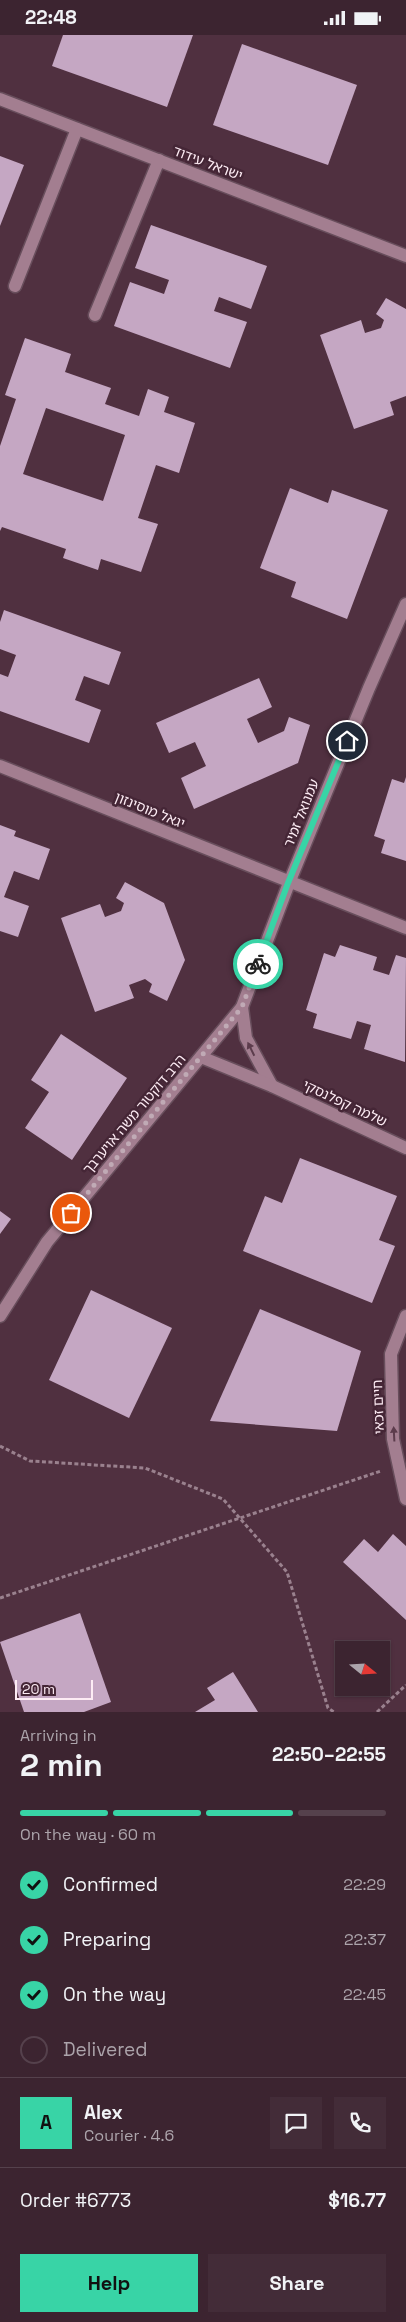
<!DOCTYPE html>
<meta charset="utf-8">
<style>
:root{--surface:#3c2430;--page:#432c38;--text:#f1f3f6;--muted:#aca4ab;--line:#55414c;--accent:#38d4a6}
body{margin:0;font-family:"Space Grotesk","Noto Sans Hebrew",sans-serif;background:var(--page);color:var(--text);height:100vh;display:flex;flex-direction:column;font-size:19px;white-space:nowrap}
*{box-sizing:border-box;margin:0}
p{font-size:16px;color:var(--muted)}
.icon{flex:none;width:28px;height:28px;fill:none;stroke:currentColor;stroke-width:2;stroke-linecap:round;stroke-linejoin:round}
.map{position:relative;height:1677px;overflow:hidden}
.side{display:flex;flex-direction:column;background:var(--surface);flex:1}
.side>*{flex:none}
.needle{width:32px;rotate:108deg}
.tools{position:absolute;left:335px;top:1606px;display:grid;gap:10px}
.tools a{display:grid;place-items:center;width:55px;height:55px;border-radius:0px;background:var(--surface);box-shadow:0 1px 4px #0004,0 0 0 1px var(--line);font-size:25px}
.scale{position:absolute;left:15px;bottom:12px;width:78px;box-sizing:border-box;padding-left:5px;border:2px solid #fdecf4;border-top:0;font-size:14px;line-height:18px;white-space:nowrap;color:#fdecf4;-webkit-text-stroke:4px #452636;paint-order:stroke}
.pin{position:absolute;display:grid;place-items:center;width:42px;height:42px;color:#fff;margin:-21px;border:2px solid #fff;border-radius:50%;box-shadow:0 1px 5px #0007}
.courier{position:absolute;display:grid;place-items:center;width:50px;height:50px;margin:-25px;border:4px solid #38d4a6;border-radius:50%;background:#fff;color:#222;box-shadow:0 1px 6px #0007}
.summary em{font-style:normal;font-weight:700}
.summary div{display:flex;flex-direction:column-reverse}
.summary{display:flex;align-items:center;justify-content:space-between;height:85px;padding:0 20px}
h1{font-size:32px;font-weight:700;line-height:38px}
.bar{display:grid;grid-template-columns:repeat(4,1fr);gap:8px 5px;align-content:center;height:60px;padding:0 20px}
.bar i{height:6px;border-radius:4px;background:var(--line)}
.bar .selected{background:var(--accent)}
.bar p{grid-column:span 4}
.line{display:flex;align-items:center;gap:12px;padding:0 20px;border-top:1px solid var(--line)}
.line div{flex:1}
.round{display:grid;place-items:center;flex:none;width:52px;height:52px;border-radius:0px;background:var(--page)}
ol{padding:0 20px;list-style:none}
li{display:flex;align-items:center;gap:15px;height:55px}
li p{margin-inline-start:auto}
li .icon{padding:5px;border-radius:50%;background:var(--accent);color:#111;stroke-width:4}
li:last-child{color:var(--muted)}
li i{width:28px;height:28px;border:2px solid var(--line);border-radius:50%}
.cta{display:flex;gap:10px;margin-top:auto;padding:10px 20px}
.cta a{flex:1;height:58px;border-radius:0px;background:var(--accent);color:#111;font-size:20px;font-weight:700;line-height:58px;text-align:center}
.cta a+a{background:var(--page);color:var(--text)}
.status{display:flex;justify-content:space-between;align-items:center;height:35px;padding:0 25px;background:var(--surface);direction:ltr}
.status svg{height:14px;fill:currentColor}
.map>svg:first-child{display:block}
.building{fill:#c5a7c3;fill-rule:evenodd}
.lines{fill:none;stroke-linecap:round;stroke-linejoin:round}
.minor-casing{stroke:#684e5c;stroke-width:15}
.path{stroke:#9a818e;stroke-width:3;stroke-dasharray:4 2.5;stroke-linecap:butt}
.minor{stroke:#a37e90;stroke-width:12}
.oneway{fill:#5c3c4c}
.done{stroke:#c0aab5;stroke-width:5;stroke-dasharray:0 9}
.route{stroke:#38d4a6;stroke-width:6}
.labels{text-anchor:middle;stroke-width:5;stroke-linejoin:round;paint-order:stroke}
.street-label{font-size:14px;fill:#fdecf4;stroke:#452636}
</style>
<div class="status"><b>22:48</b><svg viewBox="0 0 49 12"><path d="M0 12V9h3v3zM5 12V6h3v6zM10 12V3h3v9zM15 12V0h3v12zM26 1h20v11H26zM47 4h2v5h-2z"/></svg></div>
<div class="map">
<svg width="406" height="1677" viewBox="0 0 406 1677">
<rect width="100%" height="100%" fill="#503040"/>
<g class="building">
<polygon points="63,0 193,0 167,72 52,31"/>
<polygon points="242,9 357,50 328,130 213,90"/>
<polygon points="0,121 24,130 0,191"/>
<polygon points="151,190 267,231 251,274 219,262 214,276 247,287 230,333 114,291 130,247 164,259 169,245 135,233"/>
<polygon points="386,263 406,274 406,361 390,367 394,380 354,394 320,300 361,285 365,298 381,293 384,285 376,279"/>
<path d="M 25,303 L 71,319 L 65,337 L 111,353 L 105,369 L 139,381 L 148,354 L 169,362 L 164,377 L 195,388 L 179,438 L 156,430 L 138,483 L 158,489 L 141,537 L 101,524 L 98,535 L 63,523 L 66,514 L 2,492 L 0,496 L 0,411 L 16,364 L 5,360 ZM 46,373 L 125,400 L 103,466 L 23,439 Z"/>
<polygon points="290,453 328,468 332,455 388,475 347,584 291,562 296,547 260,533"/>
<polygon points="4,575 121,617 109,650 84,641 75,665 101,675 89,708 0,676 0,639 8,642 16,620 0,614 0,587"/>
<polygon points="259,643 272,672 247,684 258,708 284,696 289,682 310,690 298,728 194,774 181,743 206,731 195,707 169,718 156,688"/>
<polygon points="406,742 406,826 381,818 385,805 374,801 392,744 404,748"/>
<polygon points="0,790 16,796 14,801 50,814 39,845 14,836 4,862 29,871 18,902 0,896"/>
<polygon points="125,847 164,868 185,925 167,966 149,957 152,949 145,944 129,950 134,963 95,977 61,883 100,869 105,882 121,876 124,868 116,863"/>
<polygon points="340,910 377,922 373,935 389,940 396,920 406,923 405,1027 364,1014 371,990 357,986 351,1004 313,993 317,979 306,975 324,918 335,922"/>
<polygon points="61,999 127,1043 72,1125 25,1093 49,1057 31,1045"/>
<polygon points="300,1123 397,1161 379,1205 395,1211 372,1268 243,1216 265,1161 282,1168"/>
<polygon points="0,1176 11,1184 0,1199"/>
<polygon points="91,1255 172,1293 129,1383 49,1345"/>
<polygon points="260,1274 361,1316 337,1396 210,1386"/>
<polygon points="393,1499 406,1511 406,1585 343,1527 364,1504 378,1517"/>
<polygon points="80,1578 111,1667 84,1677 24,1677 0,1607"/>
<polygon points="233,1637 258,1677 195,1677 215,1665 207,1653"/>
</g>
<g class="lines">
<defs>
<g id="minor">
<polyline points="0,64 406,221"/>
<polyline points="15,251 77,94"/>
<polyline points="95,280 159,125"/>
<polyline points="0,731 406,893"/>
<polyline points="242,972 246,1003 272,1051"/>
<polyline points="201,1022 272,1051 406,1113"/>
<polyline points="0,1281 47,1207 242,972 289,848 369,653 406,569"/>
<polyline points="406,1281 391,1319 393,1404 406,1464"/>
</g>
</defs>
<use href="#minor" class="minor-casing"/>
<g class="path">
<polyline points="0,1411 30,1426 145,1433 223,1464 287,1537 328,1673 334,1677"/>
<polyline points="0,1563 381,1436"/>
<polyline points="377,1677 406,1650"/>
</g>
<use href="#minor" class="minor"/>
</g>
<defs><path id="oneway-solid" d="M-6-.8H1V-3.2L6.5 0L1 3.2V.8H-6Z" transform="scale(1.25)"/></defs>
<g class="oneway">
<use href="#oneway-solid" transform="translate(251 1014) rotate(-116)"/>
<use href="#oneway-solid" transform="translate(394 1399) rotate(-93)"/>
</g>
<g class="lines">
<polyline class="done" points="71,1178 242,972 258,929"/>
<polyline class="route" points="258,929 288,848 347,706"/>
</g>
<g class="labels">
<g class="street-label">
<text transform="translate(208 128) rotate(21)" y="5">ישראל עידוד</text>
<text transform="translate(150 775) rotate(22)" y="5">יגאל מוסינזון</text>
<text transform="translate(301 778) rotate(-68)" y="5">עמנואל זמיר</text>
<text transform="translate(345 1068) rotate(25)" y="5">שלמה קפלנסקי</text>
<text transform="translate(134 1079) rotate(-50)" y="5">הרב דוקטור משה אויערבך</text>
<text transform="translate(378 1372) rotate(-92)" y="5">חיים זכאי</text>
</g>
</g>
</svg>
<div class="tools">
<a><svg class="needle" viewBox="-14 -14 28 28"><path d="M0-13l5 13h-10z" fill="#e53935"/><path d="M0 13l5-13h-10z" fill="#aca4ab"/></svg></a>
</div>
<div class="scale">20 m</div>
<div class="pin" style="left:71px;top:1178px;background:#ea580c"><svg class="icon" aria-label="bag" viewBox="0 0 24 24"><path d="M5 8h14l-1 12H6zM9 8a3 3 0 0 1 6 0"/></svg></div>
<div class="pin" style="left:347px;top:706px;background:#1f2937"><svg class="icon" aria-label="home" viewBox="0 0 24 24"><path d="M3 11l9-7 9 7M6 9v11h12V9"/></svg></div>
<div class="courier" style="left:258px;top:929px"><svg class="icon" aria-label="bike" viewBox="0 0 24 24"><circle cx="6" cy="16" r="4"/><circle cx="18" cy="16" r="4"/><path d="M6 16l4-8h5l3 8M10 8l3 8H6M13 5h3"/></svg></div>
</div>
<section class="side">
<div class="summary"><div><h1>2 min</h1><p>Arriving in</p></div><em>22:50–22:55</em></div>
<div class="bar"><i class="selected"></i><i class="selected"></i><i class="selected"></i><i></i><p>On the way · 60 m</p></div>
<ol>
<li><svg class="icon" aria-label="check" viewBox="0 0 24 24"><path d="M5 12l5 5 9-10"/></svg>Confirmed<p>22:29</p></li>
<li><svg class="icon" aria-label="check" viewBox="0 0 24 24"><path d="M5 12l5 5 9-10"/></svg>Preparing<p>22:37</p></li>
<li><svg class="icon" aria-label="check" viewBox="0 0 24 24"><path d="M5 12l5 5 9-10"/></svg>On the way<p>22:45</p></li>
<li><i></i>Delivered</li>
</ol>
<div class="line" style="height:90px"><b class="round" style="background:var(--accent);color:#111">A</b><div><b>Alex</b><p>Courier · 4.6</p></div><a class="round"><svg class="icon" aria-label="chat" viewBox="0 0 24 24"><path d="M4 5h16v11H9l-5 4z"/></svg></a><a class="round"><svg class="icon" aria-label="phone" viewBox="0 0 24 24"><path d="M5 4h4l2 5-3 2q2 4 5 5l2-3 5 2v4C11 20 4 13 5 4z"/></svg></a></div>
<div class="line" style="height:65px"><div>Order #6773</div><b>$16.77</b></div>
<div class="cta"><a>Help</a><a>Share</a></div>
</section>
